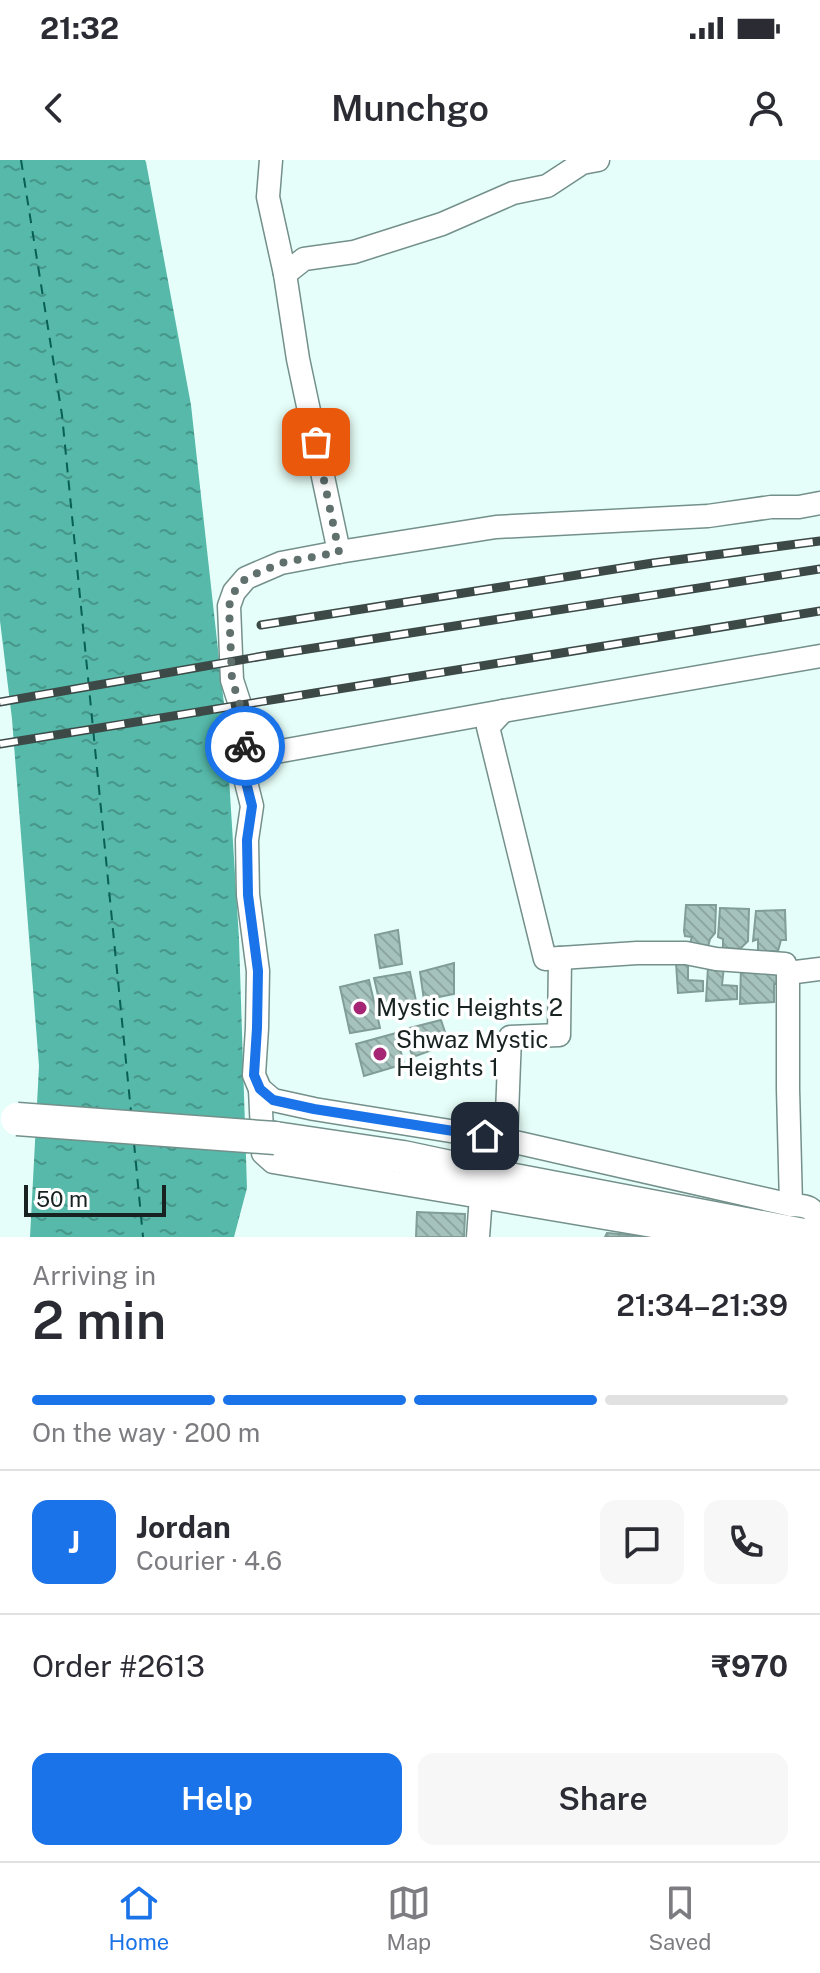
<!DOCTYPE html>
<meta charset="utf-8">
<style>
:root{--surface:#fff;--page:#f7f7f7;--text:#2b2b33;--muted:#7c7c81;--line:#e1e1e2;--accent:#1a73e8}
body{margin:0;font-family:"Public Sans",sans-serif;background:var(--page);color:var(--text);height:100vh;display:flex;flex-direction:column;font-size:30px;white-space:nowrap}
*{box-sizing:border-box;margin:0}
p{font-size:26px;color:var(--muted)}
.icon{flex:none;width:44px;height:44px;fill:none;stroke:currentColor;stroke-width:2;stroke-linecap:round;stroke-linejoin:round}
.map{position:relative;height:1077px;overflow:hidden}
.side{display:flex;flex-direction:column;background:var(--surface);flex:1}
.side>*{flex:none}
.scale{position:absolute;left:24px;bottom:20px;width:142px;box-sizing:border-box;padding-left:8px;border:4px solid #182321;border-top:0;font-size:22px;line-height:28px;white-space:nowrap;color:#182321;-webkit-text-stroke:6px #fff;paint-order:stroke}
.pin{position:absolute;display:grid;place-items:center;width:68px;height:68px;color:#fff;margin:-34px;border-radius:16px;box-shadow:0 4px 12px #0006}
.courier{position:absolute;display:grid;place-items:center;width:80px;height:80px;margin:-40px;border:6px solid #1a73e8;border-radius:50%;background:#fff;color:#222;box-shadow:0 2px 10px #0007}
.head em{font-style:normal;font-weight:600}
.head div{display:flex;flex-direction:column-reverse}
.head{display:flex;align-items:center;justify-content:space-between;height:136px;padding:0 32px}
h1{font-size:52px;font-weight:600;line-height:60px}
.bar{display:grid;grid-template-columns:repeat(4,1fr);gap:12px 8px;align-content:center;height:96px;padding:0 32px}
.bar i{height:10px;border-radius:6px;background:var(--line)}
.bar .active{background:var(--accent)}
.bar p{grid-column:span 4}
.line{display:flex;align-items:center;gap:20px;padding:0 32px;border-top:2px solid var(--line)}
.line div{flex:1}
.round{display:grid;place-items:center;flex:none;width:84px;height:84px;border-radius:16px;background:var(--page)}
.cta{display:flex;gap:16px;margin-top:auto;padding:16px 32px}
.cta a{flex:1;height:92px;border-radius:16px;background:var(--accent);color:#fff;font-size:32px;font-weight:600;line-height:92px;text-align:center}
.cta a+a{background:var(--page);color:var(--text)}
.status{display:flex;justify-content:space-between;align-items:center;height:56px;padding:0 40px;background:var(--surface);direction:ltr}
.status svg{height:22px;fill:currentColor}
header{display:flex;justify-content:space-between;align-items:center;height:104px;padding:0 32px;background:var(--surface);font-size:36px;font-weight:600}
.tab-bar{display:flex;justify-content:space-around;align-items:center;height:112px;border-top:2px solid var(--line);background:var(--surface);font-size:22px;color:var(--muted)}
.tab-bar a{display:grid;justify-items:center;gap:4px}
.tab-bar .active{color:var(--accent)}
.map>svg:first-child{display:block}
.water{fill:url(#water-ripples)}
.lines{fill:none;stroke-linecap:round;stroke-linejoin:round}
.ferry{stroke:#085f54;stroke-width:2;stroke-dasharray:10 8;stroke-linecap:butt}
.building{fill:url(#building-back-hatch);stroke:#819d97;stroke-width:2}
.minor-casing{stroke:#74908b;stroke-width:25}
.secondary-casing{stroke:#74908b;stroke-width:35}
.minor{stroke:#fff;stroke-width:22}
.secondary{stroke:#fff;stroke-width:32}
.rail-casing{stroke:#3c4947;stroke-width:9}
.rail{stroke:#fff;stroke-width:6;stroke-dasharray:18;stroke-linecap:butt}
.secondary-bridge-casing{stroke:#74908b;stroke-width:35;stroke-linecap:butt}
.secondary-bridge{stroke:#fff;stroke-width:32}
.done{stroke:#60706d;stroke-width:8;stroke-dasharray:0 14.4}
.route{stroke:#1a73e8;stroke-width:10}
.poi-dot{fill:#a52474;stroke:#fff;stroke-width:3}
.labels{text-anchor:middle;stroke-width:7;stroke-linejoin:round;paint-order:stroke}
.poi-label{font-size:24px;fill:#182321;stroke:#fff;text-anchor:start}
</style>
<div class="status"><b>21:32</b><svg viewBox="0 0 49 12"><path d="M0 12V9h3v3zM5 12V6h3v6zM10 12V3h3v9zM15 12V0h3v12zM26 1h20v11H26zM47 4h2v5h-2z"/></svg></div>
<header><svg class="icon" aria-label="back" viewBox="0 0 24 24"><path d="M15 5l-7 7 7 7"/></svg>Munchgo<svg class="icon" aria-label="person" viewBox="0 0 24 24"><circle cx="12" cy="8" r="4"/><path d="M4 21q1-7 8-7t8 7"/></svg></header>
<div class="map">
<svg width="820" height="1077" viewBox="0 0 820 1077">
<defs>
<pattern id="water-ripples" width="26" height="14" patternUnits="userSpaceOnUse" patternTransform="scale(2)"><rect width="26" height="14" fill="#56b9a9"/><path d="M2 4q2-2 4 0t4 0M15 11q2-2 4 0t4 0" fill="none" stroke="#469689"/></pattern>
<pattern id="building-back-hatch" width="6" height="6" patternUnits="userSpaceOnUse" patternTransform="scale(2)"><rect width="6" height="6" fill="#a5c2bc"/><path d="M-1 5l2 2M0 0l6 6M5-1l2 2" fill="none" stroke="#8da6a1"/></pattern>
</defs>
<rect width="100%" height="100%" fill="#e6fef9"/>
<polygon class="water" points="0,0 145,0 146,2 191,245 225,553 239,779 247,1028 234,1077 30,1077 39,906 12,559 0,461"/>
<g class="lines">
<g class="ferry">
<polyline points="21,0 62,255 131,952"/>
<polyline points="134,983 143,1077"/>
</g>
</g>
<g class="building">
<polygon points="686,745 716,745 715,773 710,779 708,787 689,786 692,777 685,776 684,771"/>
<polygon points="720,748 749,749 748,781 740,789 723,788 723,779 718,777"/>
<polygon points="785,750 786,780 781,780 778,791 758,792 758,779 753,781 756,751"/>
<polygon points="398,770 402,804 380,808 375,775"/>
<polygon points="688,802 688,820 703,821 703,831 678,833 676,803"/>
<polygon points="454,803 454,834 424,840 420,812"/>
<polygon points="724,806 722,825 737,826 737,839 706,841 708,807"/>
<polygon points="741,806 782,812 782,824 774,824 774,842 740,844"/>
<polygon points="410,812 417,846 400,852 397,845 381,848 374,818"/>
<polygon points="369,820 380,868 350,873 340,827"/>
<polygon points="441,860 449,884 413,897 402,870"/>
<polygon points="396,873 404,904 364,916 356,884"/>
<polygon points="417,1052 465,1054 464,1077 416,1077"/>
<polygon points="607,1073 647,1076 605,1077"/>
</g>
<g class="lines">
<defs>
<g id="minor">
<polyline points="271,0 268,37 285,114 304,99 354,92 442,64 513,33 547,26 582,3 598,0"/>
<polyline points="285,114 298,199 339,392 496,367 708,356 771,347 799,347 820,343"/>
<polyline points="339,392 281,403 246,418 234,432 229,446 232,520 245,560 245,586 248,597 244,614 252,646 247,680 248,735 258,811 257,868 254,915 260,929 273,940 314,949 506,980 791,1045"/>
<polyline points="503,551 488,567 545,799 637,793 686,793 716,799 785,804 788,813"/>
<polyline points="248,597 503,551 820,496"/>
<path d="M 820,809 L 788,813 L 788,929 L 791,1045 C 814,1046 815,1050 820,1070"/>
<polyline points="260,929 263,993 273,1002 718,1077"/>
<polyline points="506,980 510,877 559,875 560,798"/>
<polyline points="478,1077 481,1036"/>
</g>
<polyline id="secondary" points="275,978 403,997 488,1015 814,1077"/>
</defs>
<use href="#minor" class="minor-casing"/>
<use href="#secondary" class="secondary-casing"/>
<use href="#minor" class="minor"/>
<use href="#secondary" class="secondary"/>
<defs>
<g id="rail">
<polyline points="261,465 653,403 820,381"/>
<polyline points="0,542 263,496 820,409"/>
<polyline points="0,584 820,451"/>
</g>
</defs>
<use href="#rail" class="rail-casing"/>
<use href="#rail" class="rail"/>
<defs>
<polyline id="secondary-bridge" points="17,959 275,978"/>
</defs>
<use href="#secondary-bridge" class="secondary-bridge-casing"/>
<use href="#secondary-bridge" class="secondary-bridge"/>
</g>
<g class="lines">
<polyline class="done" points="245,586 245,560 232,520 229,446 234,432 246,418 281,403 339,392 316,282"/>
<polyline class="route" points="245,586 248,597 244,614 252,646 247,680 248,735 258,811 257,868 254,915 260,929 273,940 314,949 485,976"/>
</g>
<g class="poi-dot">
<circle cx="360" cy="848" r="8"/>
<circle cx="380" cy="894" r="8"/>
</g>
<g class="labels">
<g class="poi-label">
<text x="376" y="856">Mystic Heights 2</text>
<text x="396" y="888">Shwaz Mystic<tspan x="396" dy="28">Heights 1</tspan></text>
</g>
</g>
</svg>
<div class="scale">50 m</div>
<div class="pin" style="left:316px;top:282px;background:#ea580c"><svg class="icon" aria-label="bag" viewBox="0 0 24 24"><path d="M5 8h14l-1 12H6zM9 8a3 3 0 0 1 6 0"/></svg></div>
<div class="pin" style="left:485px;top:976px;background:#1f2937"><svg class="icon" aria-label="home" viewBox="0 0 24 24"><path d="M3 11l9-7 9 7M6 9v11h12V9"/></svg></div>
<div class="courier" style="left:245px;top:586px"><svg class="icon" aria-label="bike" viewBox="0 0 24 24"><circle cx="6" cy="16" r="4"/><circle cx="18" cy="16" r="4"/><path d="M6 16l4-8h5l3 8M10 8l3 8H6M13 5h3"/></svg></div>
</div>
<section class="side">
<div class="head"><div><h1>2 min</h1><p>Arriving in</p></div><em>21:34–21:39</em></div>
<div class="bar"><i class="active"></i><i class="active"></i><i class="active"></i><i></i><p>On the way · 200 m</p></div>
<div class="line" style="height:144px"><b class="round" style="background:var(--accent);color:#fff">J</b><div><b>Jordan</b><p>Courier · 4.6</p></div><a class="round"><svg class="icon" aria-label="chat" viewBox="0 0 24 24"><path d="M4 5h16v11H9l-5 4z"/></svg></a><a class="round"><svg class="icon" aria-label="phone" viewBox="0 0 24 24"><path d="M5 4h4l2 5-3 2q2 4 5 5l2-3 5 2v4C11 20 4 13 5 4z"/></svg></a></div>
<div class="line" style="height:104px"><div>Order #2613</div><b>₹970</b></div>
<div class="cta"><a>Help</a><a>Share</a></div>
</section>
<nav class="tab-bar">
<a class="active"><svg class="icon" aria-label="home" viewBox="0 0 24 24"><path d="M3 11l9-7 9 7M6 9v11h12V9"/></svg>Home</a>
<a><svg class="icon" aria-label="map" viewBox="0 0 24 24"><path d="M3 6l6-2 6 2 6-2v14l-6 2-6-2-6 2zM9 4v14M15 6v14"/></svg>Map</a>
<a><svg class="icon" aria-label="saved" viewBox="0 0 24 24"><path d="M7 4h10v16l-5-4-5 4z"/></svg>Saved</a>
</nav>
